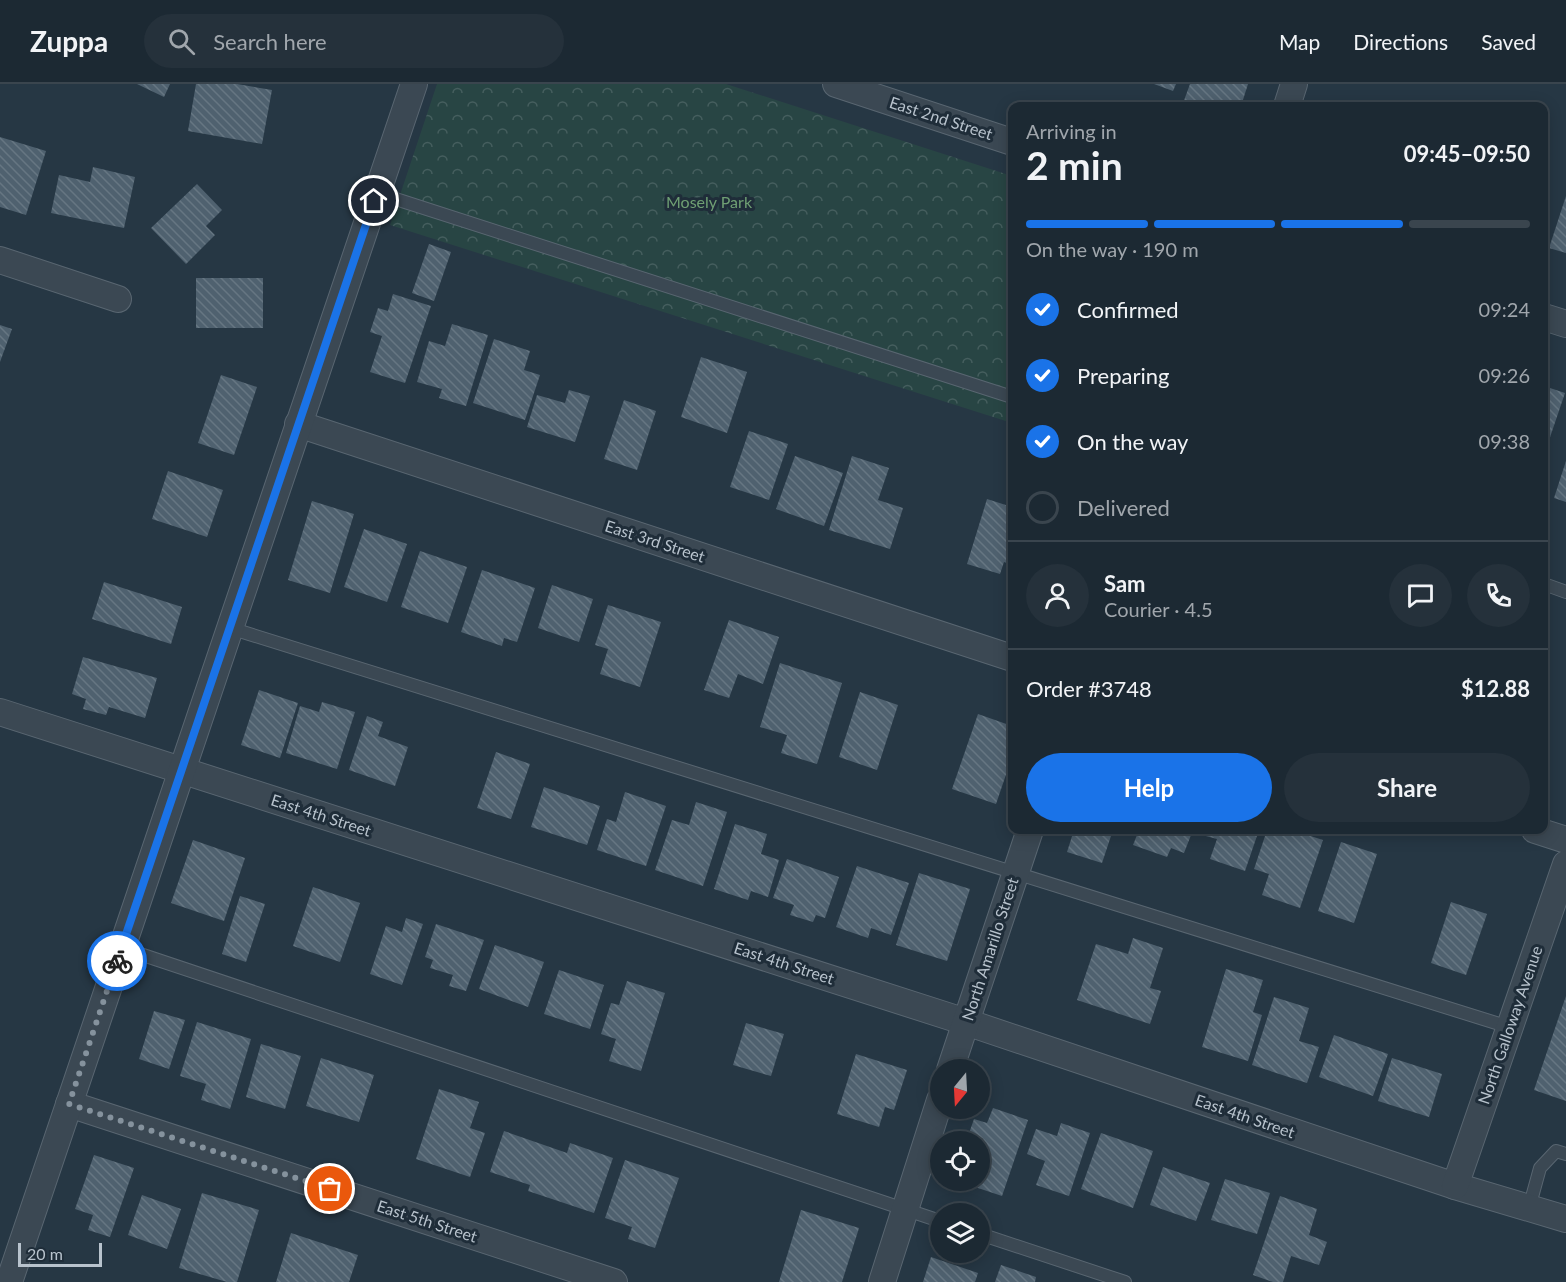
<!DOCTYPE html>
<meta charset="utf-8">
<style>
:root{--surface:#1c2933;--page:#25313b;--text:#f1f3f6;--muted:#a0a6ac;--line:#3a454e;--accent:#1a73e8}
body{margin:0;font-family:Lato,sans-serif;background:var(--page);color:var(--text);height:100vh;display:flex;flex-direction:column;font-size:22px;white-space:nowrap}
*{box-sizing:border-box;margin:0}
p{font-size:20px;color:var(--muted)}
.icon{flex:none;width:33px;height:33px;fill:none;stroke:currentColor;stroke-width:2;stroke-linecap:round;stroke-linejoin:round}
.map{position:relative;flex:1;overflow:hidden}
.side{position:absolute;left:1008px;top:18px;width:540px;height:732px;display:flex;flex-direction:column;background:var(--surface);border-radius:12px;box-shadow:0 3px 15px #0003,0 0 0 2px var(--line)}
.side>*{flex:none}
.needle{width:39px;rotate:198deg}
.buttons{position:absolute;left:930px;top:975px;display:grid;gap:12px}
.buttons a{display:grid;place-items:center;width:60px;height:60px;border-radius:50%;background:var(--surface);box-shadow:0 3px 15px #0003,0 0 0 2px var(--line);font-size:30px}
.scale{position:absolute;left:18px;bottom:15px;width:84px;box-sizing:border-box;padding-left:6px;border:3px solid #b8c3cd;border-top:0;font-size:16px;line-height:21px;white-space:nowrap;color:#b8c3cd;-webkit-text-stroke:4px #1f2d39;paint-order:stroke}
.pin{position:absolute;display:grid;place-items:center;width:51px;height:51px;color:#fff;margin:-26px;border:3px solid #fff;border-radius:50%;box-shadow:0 2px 6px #0007}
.courier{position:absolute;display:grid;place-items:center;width:60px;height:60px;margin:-30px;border:4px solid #1a73e8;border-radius:50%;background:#fff;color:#222;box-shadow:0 2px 8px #0007}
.overview em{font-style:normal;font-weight:700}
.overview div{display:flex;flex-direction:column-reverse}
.overview{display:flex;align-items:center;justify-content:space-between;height:102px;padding:0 18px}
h1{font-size:39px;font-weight:700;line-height:45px}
.bar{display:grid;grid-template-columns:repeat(4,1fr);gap:9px 6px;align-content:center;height:72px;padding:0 18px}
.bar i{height:8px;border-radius:4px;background:var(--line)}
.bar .selected{background:var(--accent)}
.bar p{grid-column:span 4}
.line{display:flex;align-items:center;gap:15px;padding:0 18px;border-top:2px solid var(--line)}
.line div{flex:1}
.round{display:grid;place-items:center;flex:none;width:63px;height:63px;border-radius:32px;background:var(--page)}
ol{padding:0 18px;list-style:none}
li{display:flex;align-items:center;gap:18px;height:66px}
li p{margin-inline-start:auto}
li .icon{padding:6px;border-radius:50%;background:var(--accent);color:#fff;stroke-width:4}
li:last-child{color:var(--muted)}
li i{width:33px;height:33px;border:3px solid var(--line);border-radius:50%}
.cta{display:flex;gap:12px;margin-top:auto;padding:12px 18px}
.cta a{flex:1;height:69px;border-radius:36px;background:var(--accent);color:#fff;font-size:24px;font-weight:700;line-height:69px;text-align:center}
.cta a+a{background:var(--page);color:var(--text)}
header{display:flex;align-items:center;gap:36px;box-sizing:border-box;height:84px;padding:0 30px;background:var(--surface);border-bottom:2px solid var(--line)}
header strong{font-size:28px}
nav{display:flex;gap:33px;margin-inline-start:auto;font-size:21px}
.search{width:420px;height:54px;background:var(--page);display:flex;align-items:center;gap:15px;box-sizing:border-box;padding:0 21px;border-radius:33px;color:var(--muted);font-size:22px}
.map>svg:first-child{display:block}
.park{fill:url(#park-crowns)}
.building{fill:url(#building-back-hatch)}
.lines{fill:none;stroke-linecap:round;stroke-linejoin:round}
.service-casing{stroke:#596671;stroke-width:14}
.minor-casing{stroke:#596671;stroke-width:28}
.service{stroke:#3b4853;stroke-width:12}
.minor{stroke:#3b4853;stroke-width:26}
.done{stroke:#85929d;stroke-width:6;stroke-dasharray:0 10.8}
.route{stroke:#1a73e8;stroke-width:8}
.labels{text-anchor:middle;stroke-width:6;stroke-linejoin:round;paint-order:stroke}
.street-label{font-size:16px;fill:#b8c3cd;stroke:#1f2d39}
.park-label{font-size:16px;fill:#6f9f73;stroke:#1f2d39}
</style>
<header>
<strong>Zuppa</strong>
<div class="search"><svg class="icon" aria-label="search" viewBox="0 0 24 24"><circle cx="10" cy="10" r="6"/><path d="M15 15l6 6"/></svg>Search here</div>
<nav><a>Map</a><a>Directions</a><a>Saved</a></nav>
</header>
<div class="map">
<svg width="1566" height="1198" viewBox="0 0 1566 1198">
<defs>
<pattern id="park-crowns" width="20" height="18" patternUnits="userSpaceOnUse" patternTransform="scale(1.5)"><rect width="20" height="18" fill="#284544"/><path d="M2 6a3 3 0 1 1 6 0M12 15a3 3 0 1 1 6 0" fill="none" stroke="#455e5e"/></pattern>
<pattern id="building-back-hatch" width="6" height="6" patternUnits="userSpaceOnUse" patternTransform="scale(1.5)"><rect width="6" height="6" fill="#4f616f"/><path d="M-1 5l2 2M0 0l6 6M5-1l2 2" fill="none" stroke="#667682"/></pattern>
</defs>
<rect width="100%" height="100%" fill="#263744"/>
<polygon class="park" points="437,0 726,0 1012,92 1012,339 390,141"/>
<g class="building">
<polygon points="137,0 170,0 164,13"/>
<polygon points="196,0 237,0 272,6 262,60 188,47"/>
<polygon points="1154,0 1176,0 1173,7"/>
<polygon points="1190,0 1248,0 1241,22 1182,22"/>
<polygon points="0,53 46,67 26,131 0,123"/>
<polygon points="93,83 135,93 124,144 51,129 59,91 90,98"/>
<polygon points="1544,94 1549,96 1544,112"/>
<polygon points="197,100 222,126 206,142 215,151 186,180 151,144"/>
<polygon points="1566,112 1566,169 1549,164"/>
<polygon points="429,160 451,168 434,217 412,209"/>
<rect x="196" y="194" width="67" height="50"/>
<polygon points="393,210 431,222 405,299 370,288 382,252 370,248 378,224 388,227"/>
<polygon points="452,240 488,251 466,322 439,314 442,305 417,298 429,257 445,262"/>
<polygon points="0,241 12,245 0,278"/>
<polygon points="494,255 530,267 524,286 540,291 525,336 473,319"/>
<polygon points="701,273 747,288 727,349 681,333"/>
<polygon points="221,291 257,303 234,371 198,359"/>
<polygon points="1544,302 1565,309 1544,371"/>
<polygon points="569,306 590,312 575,358 527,343 537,311 565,319"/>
<polygon points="624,316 656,327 637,386 604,375"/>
<polygon points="749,347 788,360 769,416 730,403"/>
<polygon points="795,372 843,389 824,442 776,425"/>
<polygon points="852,372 889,384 878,416 903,424 890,465 829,446"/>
<polygon points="1566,377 1566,418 1554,414"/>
<polygon points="168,387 223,406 207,453 152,435"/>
<polygon points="987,415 1012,423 1012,481 1004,478 1000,490 967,480"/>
<polygon points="312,417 354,430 330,509 288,496"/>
<polygon points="364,445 407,460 387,518 344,503"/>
<polygon points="420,467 467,483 448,539 401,523"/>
<polygon points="482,486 535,504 517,558 504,554 502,562 461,548"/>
<polygon points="104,498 182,523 171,560 92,535"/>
<polygon points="552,501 593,515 579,558 538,544"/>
<polygon points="608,521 661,538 640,603 600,590 608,565 595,561"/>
<polygon points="729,536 779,553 763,600 738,590 729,614 704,606"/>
<polygon points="83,573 157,594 145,634 109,623 106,631 83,625 86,615 72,610"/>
<polygon points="780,579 842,599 817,680 781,669 787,651 760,643"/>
<polygon points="259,606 298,619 280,674 241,661"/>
<polygon points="860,608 898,621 877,686 839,673"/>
<polygon points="322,618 355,628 337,685 286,669 300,622 319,628"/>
<polygon points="978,630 1012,642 1012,673 996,720 952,705"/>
<polygon points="367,632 383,638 378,652 408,663 395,702 349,686"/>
<polygon points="496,668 530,680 511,735 477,724"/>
<polygon points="544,703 600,722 587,761 531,743"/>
<polygon points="625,708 666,722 646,782 597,766 607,735 616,738"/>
<polygon points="696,718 727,728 703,802 655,786 672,736 689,741"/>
<polygon points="735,740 767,750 761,770 779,776 768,813 751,807 748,816 714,805"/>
<polygon points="1074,746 1113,746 1102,779 1067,768"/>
<polygon points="1139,746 1193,746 1184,769 1171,764 1167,773 1133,761"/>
<polygon points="1204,746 1259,746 1245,787 1210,775 1217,755 1202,751"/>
<polygon points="1267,746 1292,746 1323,756 1300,824 1262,811 1269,790 1254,785"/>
<polygon points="193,756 245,774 224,837 171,819"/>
<polygon points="1341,758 1377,770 1354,839 1318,827"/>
<polygon points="787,775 839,793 825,834 816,831 813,838 790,831 794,821 773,814"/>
<polygon points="857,782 909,799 891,851 871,844 868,854 836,843"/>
<polygon points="919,789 970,805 947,877 896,861"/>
<polygon points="313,803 360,819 340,878 293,862"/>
<polygon points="240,812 265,820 246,878 222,870"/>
<polygon points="1451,818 1487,830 1466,891 1431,879"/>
<polygon points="406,834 423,840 402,901 370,890 386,842 402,848"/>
<polygon points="436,840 484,856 466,907 449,902 453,891 430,884 433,876 425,873"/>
<polygon points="1133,854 1163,864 1150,904 1161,907 1150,940 1077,916 1096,860 1128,870"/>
<polygon points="495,861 544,878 528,923 479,905"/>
<polygon points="1226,885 1263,896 1253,928 1262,931 1248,977 1202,963"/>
<polygon points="559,886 604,901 590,945 544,930"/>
<polygon points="627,897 665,909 641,987 609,977 616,955 601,950 611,919 619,921"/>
<polygon points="1566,912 1566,1017 1534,1006"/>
<polygon points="1274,913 1309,924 1299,957 1319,963 1307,999 1252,981"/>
<polygon points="154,927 185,936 169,985 139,975"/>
<polygon points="197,938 251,955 230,1025 201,1016 206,1000 180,992"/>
<polygon points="746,939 784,950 771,992 733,981"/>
<polygon points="1334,951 1388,970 1373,1012 1319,993"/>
<polygon points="261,960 301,972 285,1025 246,1013"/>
<polygon points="856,970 907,986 894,1026 885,1023 879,1043 837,1030"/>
<polygon points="321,974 374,991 359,1038 306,1022"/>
<polygon points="1392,974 1442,990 1429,1033 1378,1017"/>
<polygon points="439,1005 479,1018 470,1044 485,1049 470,1093 416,1075"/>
<polygon points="993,1024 1028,1036 1002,1112 969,1101 971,1096 980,1096 980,1058 966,1058 974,1035 987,1039"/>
<polygon points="1061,1039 1090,1049 1069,1112 1036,1101 1045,1077 1027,1070 1036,1045 1057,1052"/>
<polygon points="504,1047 567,1069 570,1059 613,1074 594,1129 528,1107 530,1101 490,1088"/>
<polygon points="1101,1049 1153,1067 1133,1124 1081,1105"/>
<polygon points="94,1071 134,1084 110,1153 88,1146 93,1131 75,1125"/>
<polygon points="625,1076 679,1094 655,1164 628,1155 632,1143 605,1134"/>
<polygon points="1163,1083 1210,1099 1196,1137 1150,1121"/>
<polygon points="1225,1095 1270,1109 1257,1150 1211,1136"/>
<polygon points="202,1109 259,1126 237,1198 227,1198 179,1184"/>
<polygon points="142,1111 181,1125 167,1165 128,1151"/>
<polygon points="1280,1112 1317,1125 1309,1151 1327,1158 1319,1181 1291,1172 1283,1198 1273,1198 1253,1191"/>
<polygon points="801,1126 859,1144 842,1198 779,1198"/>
<polygon points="291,1149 358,1171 349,1198 276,1198"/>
<polygon points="931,1173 978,1189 975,1198 923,1198"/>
<polygon points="1001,1181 1036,1193 1035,1198 995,1198"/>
</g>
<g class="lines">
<defs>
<g id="service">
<polyline points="377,109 1012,313"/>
<polyline points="1544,500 1566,508"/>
<polyline points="230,544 1509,943"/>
<polyline points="122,864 940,1137"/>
<polyline points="1529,1124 1540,1084 1556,1067 1566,1070"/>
<polyline points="980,1150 1125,1198"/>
</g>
<g id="minor">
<polyline points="836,0 1012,58"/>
<polyline points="1287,22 1294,0"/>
<polyline points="0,176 118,215"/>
<polyline points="1544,233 1566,240"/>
<polyline points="298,340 1012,574"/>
<polyline points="0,628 966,938 1455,1102 1566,1135"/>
<polyline points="1535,746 1566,756"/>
<polyline points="950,986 1030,746"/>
<polyline points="69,1020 614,1198"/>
<polyline points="1455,1102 1566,780"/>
<polyline points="9,1198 414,0"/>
<polyline points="882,1198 940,1016"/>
</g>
</defs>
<use href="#service" class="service-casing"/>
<use href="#minor" class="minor-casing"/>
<use href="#service" class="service"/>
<use href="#minor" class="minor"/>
</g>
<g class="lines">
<polyline class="done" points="117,877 69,1020 330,1105"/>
<polyline class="route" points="117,877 374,117"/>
</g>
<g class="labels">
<g class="street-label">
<text transform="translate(941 34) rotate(18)" y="6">East 2nd Street</text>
<text transform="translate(655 457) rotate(18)" y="6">East 3rd Street</text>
<text transform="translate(321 731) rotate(18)" y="6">East 4th Street</text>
<text transform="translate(990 865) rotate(-72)" y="6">North Amarillo Street</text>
<text transform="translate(784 879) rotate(18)" y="6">East 4th Street</text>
<text transform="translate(1510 941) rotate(-71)" y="6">North Galloway Avenue</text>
<text transform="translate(1245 1032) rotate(19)" y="6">East 4th Street</text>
<text transform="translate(427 1137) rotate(18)" y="6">East 5th Street</text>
</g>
<g class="park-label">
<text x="709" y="124">Mosely Park</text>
</g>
</g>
</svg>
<div class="buttons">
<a><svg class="needle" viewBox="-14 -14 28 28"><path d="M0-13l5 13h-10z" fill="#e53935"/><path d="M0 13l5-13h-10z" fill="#a0a6ac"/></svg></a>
<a><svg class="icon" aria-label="locate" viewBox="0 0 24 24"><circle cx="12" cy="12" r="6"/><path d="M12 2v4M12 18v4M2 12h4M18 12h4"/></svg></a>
<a><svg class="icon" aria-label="layers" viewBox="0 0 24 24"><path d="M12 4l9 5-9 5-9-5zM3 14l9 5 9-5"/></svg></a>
</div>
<div class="scale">20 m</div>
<div class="pin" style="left:330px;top:1105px;background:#ea580c"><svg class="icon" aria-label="bag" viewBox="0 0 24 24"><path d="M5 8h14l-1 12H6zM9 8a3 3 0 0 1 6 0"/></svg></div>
<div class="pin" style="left:374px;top:117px;background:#1f2937"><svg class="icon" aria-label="home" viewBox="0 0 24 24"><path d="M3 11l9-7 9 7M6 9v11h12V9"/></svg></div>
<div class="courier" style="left:117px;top:877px"><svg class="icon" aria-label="bike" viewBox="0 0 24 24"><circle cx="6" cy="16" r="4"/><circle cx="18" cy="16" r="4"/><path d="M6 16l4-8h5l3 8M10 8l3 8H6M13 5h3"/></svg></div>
<section class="side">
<div class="overview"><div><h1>2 min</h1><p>Arriving in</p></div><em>09:45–09:50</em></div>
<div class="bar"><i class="selected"></i><i class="selected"></i><i class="selected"></i><i></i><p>On the way · 190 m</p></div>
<ol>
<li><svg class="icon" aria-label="check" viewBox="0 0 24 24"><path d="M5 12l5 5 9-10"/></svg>Confirmed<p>09:24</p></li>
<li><svg class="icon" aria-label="check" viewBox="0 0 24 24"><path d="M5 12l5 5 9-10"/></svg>Preparing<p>09:26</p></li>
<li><svg class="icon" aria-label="check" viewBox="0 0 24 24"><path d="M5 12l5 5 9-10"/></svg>On the way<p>09:38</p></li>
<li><i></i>Delivered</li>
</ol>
<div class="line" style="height:108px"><a class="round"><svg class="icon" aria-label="person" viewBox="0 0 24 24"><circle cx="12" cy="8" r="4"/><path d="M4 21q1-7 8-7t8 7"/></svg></a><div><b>Sam</b><p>Courier · 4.5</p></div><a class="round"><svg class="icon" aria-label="chat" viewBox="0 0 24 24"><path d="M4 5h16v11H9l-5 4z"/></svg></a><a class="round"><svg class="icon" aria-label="phone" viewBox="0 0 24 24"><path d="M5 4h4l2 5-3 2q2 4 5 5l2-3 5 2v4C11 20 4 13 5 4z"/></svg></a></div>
<div class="line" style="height:78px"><div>Order #3748</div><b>$12.88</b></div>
<div class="cta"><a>Help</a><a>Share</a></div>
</section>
</div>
